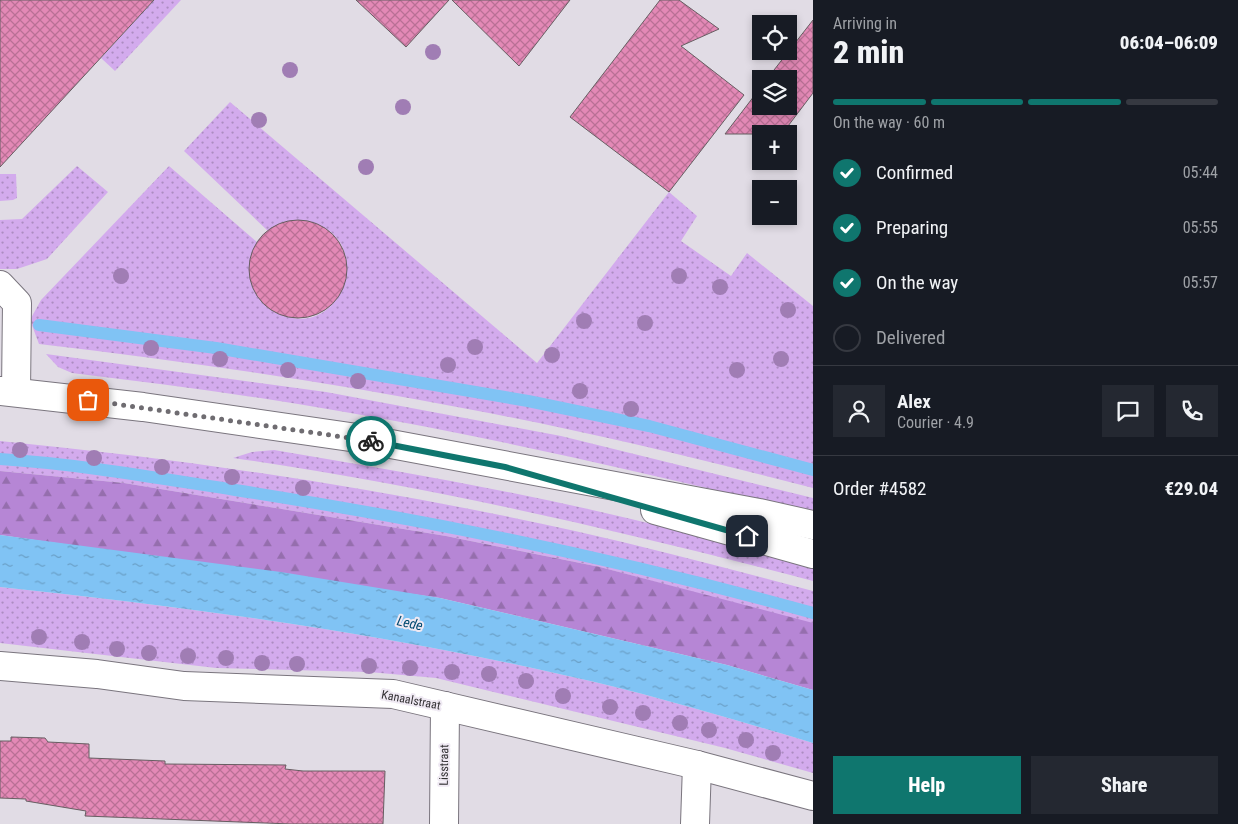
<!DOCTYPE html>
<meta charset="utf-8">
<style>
:root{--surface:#171b24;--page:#242831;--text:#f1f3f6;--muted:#9ea1a6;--line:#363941;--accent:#0f766e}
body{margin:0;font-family:"Roboto Condensed",sans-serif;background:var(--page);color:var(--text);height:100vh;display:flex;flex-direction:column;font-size:19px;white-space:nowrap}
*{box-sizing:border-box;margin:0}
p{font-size:16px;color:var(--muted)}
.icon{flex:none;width:28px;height:28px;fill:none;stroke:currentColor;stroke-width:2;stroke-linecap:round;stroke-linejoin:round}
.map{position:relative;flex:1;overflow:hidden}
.details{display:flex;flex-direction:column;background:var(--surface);width:425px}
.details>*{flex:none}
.controls{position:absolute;left:752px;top:15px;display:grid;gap:10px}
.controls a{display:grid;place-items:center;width:45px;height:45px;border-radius:0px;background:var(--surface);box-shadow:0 2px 8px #0003;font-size:25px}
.pin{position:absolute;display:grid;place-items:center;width:42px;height:42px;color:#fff;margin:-21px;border-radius:10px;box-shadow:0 2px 8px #0006}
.courier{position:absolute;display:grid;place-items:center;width:50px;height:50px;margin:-25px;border:4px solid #0f766e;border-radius:50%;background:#fff;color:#222;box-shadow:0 1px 6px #0007}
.overview em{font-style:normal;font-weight:800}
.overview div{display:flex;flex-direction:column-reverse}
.overview{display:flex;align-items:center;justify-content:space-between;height:85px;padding:0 20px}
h1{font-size:32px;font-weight:800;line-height:38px}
.bar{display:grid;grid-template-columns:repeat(4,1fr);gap:8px 5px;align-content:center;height:60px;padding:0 20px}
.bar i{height:6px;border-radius:4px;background:var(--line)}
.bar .selected{background:var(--accent)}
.bar p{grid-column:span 4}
.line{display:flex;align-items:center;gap:12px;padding:0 20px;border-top:1px solid var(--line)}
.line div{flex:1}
.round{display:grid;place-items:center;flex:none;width:52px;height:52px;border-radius:0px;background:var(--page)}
ol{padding:0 20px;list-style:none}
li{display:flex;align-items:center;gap:15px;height:55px}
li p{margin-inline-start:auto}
li .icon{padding:5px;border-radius:50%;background:var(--accent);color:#fff;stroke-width:4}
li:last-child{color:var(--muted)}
li i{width:28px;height:28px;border:2px solid var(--line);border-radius:50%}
.cta{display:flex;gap:10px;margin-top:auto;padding:10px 20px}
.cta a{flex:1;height:58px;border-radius:0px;background:var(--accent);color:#fff;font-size:20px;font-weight:800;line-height:58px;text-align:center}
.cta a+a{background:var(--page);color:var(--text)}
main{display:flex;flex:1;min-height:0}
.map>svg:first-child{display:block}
.grass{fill:url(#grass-dots)}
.forest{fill:url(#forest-firs)}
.water{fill:url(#water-ripples)}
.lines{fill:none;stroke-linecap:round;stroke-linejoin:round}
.stream{stroke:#80c3f4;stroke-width:12}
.building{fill:url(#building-cross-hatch);stroke:#675e62}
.minor-casing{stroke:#7a757e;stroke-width:30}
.primary-casing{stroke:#7a757e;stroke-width:30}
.minor{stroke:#fff;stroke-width:28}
.primary{stroke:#fff;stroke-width:28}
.tree{fill:#a07db4}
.done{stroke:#6f6c71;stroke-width:5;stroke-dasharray:0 9}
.route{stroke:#0f766e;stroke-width:6}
.labels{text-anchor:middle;stroke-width:4;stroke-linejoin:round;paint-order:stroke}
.street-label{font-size:12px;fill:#312f32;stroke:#efe9f3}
.water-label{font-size:14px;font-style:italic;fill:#004970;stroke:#efe9f3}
</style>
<main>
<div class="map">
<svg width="813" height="824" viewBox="0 0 813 824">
<defs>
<pattern id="grass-dots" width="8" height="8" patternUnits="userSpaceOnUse" patternTransform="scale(1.25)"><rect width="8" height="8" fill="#d3abed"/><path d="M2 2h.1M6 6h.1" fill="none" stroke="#ac8cc1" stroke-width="1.8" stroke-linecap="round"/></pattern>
<pattern id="forest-firs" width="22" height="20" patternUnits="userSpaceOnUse" patternTransform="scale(1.25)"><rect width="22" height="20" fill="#b686d5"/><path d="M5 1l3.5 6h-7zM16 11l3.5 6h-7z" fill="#956ead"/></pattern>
<pattern id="water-ripples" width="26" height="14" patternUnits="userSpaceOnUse" patternTransform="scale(1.25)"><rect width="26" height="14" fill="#80c3f4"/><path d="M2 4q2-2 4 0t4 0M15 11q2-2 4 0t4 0" fill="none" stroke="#699fc6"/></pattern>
<pattern id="building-cross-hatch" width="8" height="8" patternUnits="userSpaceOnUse" patternTransform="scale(1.25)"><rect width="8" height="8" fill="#e389b6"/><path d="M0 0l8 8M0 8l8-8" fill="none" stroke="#b97095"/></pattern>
</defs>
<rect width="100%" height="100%" fill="#e1dce5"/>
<g class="grass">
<polygon points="154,0 181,0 115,71 101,58"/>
<path d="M 230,102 L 537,363 L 669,192 L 697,216 L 681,241 L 731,276 L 747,253 L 813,306 L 813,488 C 701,459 588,432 473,410 C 329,382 184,361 39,344 L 30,320 L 41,300 L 169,166 L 257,242 C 243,270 251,304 282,315 C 343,339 376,240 312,223 C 297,219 281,222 268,231 L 184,151 Z"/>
<polygon points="77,166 108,192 47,259 17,269 0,269 0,220 22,219"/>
<polygon points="0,174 16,174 17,198 13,200 0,201"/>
<path d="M 46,354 L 326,392 L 561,436 L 813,498 L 813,513 C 656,476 498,438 339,411 C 250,395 161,384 72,373 L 58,367 Z"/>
<path d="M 0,441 C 193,460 386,489 575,531 C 655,549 734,570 813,591 L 813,624 L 600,567 L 446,536 L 124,483 L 0,471 Z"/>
<path d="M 274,450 C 454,480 638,513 813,569 L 813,581 C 622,531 429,486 233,458 L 252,452 Z"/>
<path d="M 0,587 C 190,607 381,633 568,676 C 650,694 732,719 813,743 L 813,773 L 725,748 L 436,678 L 369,672 L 216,668 L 0,643 Z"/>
</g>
<polygon class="forest" points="0,471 124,483 446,536 600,567 813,623 813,690 727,665 440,598 0,535"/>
<path class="water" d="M 0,535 L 281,572 L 440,598 L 727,665 L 813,690 L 813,743 C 732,719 650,694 568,676 C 381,633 190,607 0,587 Z"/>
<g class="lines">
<g class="stream">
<polyline points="39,325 216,348 528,401 649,426 813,470"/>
<path d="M 0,459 C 79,464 157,478 235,490 C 430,520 623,560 813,613"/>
</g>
</g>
<g class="building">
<polygon points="0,0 154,0 0,167"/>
<polygon points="356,0 449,0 406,47"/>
<polygon points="452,0 570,0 519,66"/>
<polygon points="660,0 679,0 719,29 681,46 744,95 669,192 570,117"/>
<polygon points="813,20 813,93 782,134 725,134 761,87 761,106 789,106 789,79 767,79"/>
<circle cx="298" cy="269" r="49"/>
<polygon points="11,737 45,738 48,742 89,744 89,758 165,761 165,764 286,765 285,769 303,771 385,771 383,824 291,824 85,816 86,811 26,801 26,799 0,798 0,741 11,741"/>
</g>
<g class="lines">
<defs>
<g id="minor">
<polyline points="0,285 17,303 16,392"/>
<polyline points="0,666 97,674 184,686 393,694 697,765 813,796"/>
<polyline points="444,824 445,706"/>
<polyline points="695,824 697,765"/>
</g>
<g id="primary">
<polyline points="0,391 143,407 364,439 759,513 813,525"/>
<polyline points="655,510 813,554"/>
</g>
</defs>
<use href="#minor" class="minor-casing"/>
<use href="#primary" class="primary-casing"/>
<use href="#minor" class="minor"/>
<use href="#primary" class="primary"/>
</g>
<g class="tree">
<circle cx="433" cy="52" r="8"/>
<circle cx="290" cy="70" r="8"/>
<circle cx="403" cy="107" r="8"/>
<circle cx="259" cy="120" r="8"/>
<circle cx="366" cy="167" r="8"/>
<circle cx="121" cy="276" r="8"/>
<circle cx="679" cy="276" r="8"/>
<circle cx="720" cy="287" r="8"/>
<circle cx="788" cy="310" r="8"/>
<circle cx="584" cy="321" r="8"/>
<circle cx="645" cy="323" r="8"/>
<circle cx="475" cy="347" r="8"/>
<circle cx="151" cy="348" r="8"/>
<circle cx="552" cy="355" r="8"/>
<circle cx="220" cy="359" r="8"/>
<circle cx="781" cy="359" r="8"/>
<circle cx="448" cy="365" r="8"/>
<circle cx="288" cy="370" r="8"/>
<circle cx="737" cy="370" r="8"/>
<circle cx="358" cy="381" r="8"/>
<circle cx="580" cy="391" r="8"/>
<circle cx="631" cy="409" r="8"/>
<circle cx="20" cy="450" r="8"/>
<circle cx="94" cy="458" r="8"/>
<circle cx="162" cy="467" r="8"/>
<circle cx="232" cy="477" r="8"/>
<circle cx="303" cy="488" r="8"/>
<circle cx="39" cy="637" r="8"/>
<circle cx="82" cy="642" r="8"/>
<circle cx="117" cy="649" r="8"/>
<circle cx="149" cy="653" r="8"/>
<circle cx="188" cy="656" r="8"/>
<circle cx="226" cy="658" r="8"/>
<circle cx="262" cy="663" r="8"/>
<circle cx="297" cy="664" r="8"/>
<circle cx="369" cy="666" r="8"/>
<circle cx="410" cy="668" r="8"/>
<circle cx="452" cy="672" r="8"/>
<circle cx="489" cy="674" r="8"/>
<circle cx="526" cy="681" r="8"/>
<circle cx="563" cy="696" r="8"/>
<circle cx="610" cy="707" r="8"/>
<circle cx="643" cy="713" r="8"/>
<circle cx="680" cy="723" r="8"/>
<circle cx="709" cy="730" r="8"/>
<circle cx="746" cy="740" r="8"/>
<circle cx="773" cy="753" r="8"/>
</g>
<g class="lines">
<polyline class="done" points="88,400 371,441"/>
<polyline class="route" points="371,441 505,467 747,536"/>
</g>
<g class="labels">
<g class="street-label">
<text transform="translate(411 700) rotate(11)" y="4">Kanaalstraat</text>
<text transform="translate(444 765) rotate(-89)" y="4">Lisstraat</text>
</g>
<g class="water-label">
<text transform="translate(410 623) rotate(13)" y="5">Lede</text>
</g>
</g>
</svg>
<div class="controls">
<a><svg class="icon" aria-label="locate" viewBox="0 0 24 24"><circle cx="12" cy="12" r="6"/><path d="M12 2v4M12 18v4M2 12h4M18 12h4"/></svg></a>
<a><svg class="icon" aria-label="layers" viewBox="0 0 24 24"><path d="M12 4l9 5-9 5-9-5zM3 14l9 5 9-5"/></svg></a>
<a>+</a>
<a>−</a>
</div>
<div class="pin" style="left:88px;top:400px;background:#ea580c"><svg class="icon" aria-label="bag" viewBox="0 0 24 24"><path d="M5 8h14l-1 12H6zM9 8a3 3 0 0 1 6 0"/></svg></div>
<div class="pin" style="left:747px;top:536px;background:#1f2937"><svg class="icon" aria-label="home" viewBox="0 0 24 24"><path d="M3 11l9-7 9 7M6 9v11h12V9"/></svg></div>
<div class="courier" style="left:371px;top:441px"><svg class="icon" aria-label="bike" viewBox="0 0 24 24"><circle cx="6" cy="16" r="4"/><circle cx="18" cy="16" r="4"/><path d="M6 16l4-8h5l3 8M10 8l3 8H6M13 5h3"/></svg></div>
</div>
<section class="details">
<div class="overview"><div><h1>2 min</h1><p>Arriving in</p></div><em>06:04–06:09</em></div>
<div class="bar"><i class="selected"></i><i class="selected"></i><i class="selected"></i><i></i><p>On the way · 60 m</p></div>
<ol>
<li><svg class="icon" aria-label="check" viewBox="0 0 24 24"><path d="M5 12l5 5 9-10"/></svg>Confirmed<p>05:44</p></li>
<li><svg class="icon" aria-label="check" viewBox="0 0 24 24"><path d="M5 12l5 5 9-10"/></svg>Preparing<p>05:55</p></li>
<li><svg class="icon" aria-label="check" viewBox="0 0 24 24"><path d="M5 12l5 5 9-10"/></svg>On the way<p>05:57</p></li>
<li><i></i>Delivered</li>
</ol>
<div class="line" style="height:90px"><a class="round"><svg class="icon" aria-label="person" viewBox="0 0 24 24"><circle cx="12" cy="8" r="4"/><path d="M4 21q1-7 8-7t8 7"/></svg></a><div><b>Alex</b><p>Courier · 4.9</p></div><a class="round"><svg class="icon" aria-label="chat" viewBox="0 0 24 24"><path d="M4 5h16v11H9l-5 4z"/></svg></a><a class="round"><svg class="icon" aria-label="phone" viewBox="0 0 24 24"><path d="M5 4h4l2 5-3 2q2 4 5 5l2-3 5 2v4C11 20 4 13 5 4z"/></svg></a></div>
<div class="line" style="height:65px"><div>Order #4582</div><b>€29.04</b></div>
<div class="cta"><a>Help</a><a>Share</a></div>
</section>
</main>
